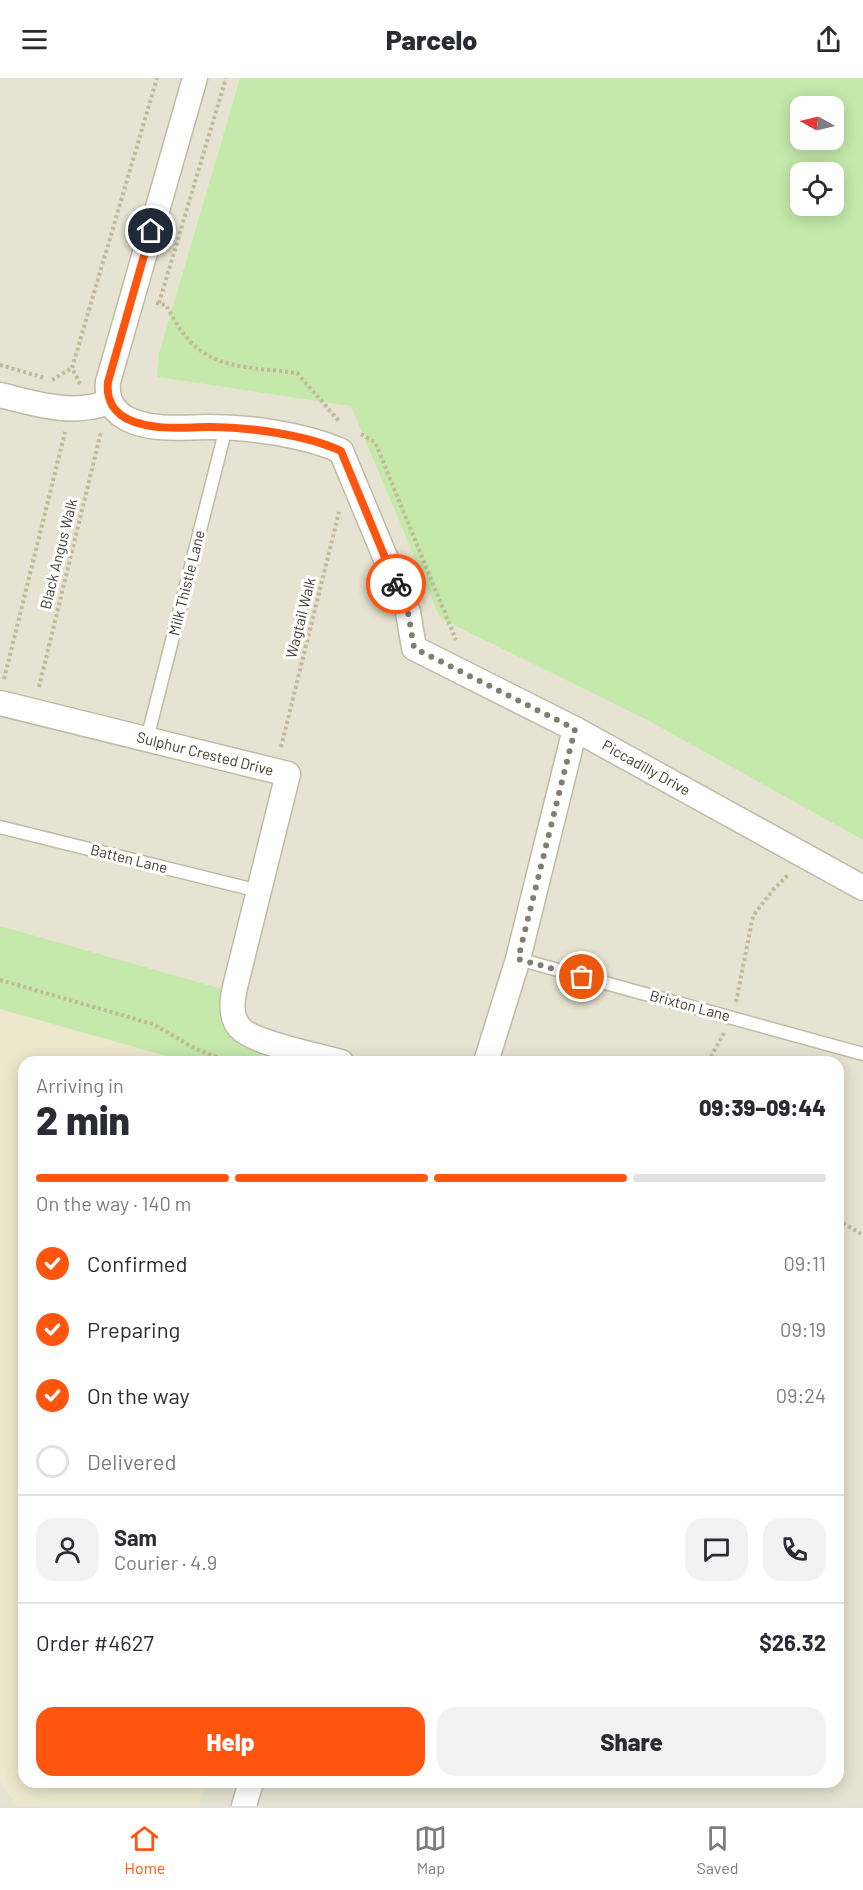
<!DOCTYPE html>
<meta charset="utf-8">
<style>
:root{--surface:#fff;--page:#f2f2f3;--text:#2b2b33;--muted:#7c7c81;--line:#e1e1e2;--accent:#ff550f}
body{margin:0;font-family:Barlow,sans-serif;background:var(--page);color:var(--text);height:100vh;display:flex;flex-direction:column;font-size:22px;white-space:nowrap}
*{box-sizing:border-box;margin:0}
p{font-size:20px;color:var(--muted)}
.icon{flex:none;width:33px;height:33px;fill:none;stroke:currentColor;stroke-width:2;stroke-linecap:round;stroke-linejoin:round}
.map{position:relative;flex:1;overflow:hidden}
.panel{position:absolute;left:18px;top:978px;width:826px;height:732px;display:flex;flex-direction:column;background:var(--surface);border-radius:18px;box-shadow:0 3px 15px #0003}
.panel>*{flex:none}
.needle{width:39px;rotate:278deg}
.fabs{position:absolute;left:790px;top:18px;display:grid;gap:12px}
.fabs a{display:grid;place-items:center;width:54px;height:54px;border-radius:12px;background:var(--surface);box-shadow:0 3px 15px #0003;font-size:30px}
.pin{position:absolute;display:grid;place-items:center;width:51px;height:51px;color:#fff;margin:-26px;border:3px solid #fff;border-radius:50%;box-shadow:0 2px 6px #0007}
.courier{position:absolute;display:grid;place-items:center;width:60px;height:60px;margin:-30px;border:4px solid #ff550f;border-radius:50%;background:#fff;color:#222;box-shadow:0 2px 8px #0007}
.summary em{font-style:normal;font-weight:800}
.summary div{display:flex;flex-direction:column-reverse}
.summary{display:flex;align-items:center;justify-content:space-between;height:102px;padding:0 18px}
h1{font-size:39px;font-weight:800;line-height:45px}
.bar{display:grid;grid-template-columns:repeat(4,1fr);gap:9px 6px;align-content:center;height:72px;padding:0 18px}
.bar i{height:8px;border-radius:4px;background:var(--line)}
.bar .on{background:var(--accent)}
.bar p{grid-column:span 4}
.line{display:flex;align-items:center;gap:15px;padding:0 18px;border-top:2px solid var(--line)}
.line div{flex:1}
.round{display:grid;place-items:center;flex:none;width:63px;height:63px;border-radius:18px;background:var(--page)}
ol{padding:0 18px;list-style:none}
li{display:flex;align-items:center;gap:18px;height:66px}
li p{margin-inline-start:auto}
li .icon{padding:6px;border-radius:50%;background:var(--accent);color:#fff;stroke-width:4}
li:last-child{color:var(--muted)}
li i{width:33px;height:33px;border:3px solid var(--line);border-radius:50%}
.button{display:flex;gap:12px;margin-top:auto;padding:12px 18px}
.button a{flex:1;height:69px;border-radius:18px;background:var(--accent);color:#fff;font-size:24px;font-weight:800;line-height:69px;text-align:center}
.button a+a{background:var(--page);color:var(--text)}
header{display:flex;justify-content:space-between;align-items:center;height:78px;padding:0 18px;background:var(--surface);font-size:27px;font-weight:800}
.tabs{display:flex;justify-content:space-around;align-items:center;height:84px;border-top:2px solid var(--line);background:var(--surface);font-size:16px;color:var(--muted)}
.tabs a{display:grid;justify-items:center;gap:3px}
.tabs .on{color:var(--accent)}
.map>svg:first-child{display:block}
.residential{fill:#e7e3d2;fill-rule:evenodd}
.education{fill:#ede8cd}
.green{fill:#c4e9ab;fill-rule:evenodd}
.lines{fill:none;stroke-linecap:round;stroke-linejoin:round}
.lane-casing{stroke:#bebaa6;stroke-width:15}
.street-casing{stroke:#bebaa6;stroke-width:27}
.path{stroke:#c1b897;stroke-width:4;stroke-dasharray:3 3;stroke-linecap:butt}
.lane{stroke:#fff;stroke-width:12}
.street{stroke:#fff;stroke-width:24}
.done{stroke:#827e72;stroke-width:6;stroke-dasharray:0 10.8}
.route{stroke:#ff550f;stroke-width:8}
.labels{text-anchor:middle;stroke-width:6;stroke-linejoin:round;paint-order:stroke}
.street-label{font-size:15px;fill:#454134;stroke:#fff}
</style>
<header><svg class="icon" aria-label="menu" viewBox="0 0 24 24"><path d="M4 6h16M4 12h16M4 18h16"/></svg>Parcelo<svg class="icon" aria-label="share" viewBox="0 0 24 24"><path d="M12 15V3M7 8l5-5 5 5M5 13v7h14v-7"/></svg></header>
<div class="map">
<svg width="863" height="1728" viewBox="0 0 863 1728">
<rect width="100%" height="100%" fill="#f3f0e4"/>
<path class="residential" d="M 0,0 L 240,0 L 159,275 L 158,299 L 521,352 L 472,555 L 647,642 L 863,762 L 863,1728 L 0,1728 ZM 24,984 L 838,984 L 838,1704 L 24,1704 Z"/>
<polygon class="education" points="0,931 188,984 24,984 24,1704 207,1704 199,1728 17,1728 0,1703"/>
<g class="green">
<path d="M 240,0 L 863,0 L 863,762 L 647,642 L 440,540 L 351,328 L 157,299 L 159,275 ZM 801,28 L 834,28 L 834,62 L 801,62 ZM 801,94 L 834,94 L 834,128 L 801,128 Z"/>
<path d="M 0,848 L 222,911 C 221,918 218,927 219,934 C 223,973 265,976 295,984 L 188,984 L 0,931 Z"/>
</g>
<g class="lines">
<defs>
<g id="lane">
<polyline points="147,661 226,350"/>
<polyline points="0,749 259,813"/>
<polyline points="518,881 863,976"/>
</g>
<g id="street">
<path d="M 195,0 L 108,304 C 106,322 114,336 132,343 C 157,353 185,349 210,349 C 249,349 306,357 341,373 L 408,534 L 414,570 L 575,651 L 863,810"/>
<path d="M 0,317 C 36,326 73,338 109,324"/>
<path d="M 0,625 L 288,696 L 237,901 C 233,917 228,937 240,950 C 253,965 320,978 341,984"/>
<polyline points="486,984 518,881 575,651"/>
<polyline points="244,1728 251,1704"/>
</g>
</defs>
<use href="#lane" class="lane-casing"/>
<use href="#street" class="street-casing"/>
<g class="path">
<path d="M 156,225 L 166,227 C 172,237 178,250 186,259 C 214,293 257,289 297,295 L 339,343"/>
<polyline points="159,225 226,0"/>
<polyline points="0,287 45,300"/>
<polyline points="52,302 72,290"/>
<polyline points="80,306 72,290 157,0"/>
<polyline points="361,356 375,364 456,562"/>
<polyline points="4,601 65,354"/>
<polyline points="39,609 101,354"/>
<polyline points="281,669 339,434"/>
<polyline points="0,902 153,946 196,971 229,984"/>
<polyline points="736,924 753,838 773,812 789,796"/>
<polyline points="708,984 724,955"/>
<polyline points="838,1142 863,1157"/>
</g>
<use href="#lane" class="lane"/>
<use href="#street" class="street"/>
</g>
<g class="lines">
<polyline class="done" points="396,506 408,534 414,570 575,651 518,881 582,899"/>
<path class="route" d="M 151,153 L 108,304 C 106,322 114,336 132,343 C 157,353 185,349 210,349 C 249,349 307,357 341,373 L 396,506"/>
</g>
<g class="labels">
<g class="street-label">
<text transform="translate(59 476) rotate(-76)" y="5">Black Angus Walk</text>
<text transform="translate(187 505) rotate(-76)" y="5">Milk Thistle Lane</text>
<text transform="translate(301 540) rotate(-76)" y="5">Wagtail Walk</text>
<text transform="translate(205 676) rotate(14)" y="5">Sulphur Crested Drive</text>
<text transform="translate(646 690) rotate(29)" y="5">Piccadilly Drive</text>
<text transform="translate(129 781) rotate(14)" y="5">Batten Lane</text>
<text transform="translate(690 928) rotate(15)" y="5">Brixton Lane</text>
</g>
</g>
</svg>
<div class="fabs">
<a><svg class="needle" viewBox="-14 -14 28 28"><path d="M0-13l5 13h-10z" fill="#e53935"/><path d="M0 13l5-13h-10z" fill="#7c7c81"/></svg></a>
<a><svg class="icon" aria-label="locate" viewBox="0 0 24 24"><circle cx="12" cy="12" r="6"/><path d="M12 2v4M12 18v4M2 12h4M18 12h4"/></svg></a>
</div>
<div class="pin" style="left:582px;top:899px;background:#ea580c"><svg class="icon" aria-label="bag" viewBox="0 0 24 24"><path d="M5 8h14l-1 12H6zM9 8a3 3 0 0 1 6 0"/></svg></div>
<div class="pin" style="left:151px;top:153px;background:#1f2937"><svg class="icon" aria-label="home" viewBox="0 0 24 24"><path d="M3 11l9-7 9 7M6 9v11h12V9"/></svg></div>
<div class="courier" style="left:396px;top:506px"><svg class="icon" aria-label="bike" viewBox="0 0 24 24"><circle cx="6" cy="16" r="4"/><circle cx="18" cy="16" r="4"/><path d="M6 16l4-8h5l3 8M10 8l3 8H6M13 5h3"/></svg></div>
<section class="panel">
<div class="summary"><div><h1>2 min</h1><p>Arriving in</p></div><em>09:39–09:44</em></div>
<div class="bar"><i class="on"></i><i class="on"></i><i class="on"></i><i></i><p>On the way · 140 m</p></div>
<ol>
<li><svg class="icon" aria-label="check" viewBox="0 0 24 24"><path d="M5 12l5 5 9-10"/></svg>Confirmed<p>09:11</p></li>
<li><svg class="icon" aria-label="check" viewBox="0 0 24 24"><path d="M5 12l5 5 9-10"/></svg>Preparing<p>09:19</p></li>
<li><svg class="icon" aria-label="check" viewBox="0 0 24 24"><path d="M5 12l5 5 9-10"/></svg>On the way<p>09:24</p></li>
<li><i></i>Delivered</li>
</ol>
<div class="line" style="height:108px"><a class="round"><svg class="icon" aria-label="person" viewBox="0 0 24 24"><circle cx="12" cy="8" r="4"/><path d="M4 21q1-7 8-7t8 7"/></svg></a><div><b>Sam</b><p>Courier · 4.9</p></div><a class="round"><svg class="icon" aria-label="chat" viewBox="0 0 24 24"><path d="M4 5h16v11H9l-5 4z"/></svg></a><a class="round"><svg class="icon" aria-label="phone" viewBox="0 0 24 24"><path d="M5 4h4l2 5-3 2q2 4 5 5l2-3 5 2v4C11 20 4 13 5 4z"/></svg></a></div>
<div class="line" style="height:78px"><div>Order #4627</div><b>$26.32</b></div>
<div class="button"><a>Help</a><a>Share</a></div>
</section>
</div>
<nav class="tabs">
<a class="on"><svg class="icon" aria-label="home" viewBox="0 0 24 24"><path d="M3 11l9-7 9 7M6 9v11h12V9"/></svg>Home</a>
<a><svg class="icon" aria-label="map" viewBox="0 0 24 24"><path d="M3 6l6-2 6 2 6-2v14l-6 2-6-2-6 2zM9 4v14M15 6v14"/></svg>Map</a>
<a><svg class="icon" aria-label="saved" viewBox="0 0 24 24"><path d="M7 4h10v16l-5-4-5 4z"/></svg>Saved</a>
</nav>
